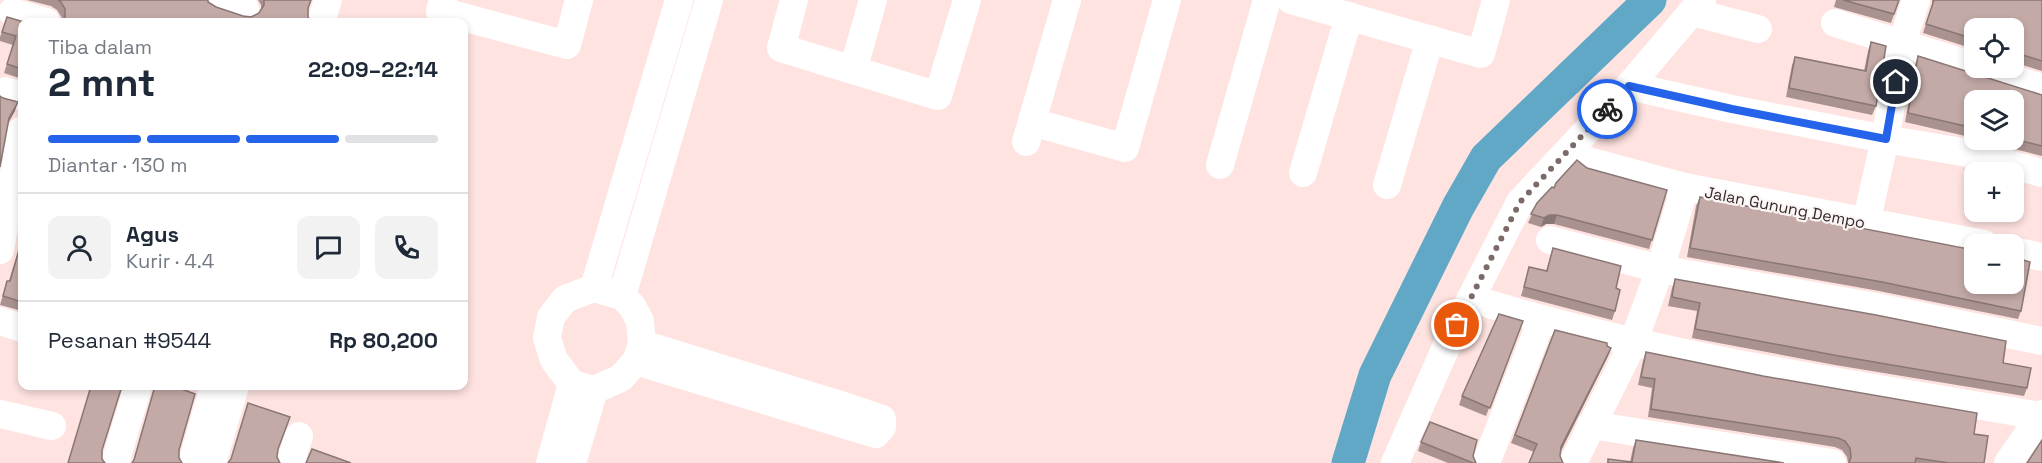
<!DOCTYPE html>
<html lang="id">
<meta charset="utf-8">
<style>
:root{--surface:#fff;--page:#f2f2f3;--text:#1f2937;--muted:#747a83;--line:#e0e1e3;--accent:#2563eb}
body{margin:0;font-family:"Space Grotesk",sans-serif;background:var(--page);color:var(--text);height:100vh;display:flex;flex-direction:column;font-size:22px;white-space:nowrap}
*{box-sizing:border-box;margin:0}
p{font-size:20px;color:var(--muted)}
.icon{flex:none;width:33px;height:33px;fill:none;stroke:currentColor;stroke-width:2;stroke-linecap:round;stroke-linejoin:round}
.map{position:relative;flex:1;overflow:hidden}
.side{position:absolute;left:18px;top:18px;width:450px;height:372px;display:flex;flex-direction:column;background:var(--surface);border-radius:12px;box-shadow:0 3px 9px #0003}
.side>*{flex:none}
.tools{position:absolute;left:1964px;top:18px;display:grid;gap:12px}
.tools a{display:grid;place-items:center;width:60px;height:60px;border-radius:12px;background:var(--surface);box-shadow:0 3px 9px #0003;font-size:30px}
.pin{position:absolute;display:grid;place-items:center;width:51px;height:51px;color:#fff;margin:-26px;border:3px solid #fff;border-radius:50%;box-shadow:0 2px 6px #0007}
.courier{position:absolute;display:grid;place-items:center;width:60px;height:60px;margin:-30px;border:4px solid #2563eb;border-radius:50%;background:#fff;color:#222;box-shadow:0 2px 8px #0007}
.summary em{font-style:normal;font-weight:700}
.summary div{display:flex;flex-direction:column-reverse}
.summary{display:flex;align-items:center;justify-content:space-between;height:102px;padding:0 30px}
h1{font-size:39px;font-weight:700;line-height:45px}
.bar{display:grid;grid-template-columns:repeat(4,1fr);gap:9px 6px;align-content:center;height:72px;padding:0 30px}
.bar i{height:8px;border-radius:4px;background:var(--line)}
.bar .selected{background:var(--accent)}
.bar p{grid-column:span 4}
.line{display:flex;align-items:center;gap:15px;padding:0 30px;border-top:2px solid var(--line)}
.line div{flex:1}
.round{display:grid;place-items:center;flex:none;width:63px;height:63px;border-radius:12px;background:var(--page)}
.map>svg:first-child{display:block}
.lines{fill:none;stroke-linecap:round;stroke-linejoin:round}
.river{stroke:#61a8c7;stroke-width:33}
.minor{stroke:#fff;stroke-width:28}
.wall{fill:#a99290}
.shaded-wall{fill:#897775}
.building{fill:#c4aaa7;stroke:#897775;stroke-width:1.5}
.done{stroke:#7b6a68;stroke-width:6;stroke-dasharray:0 10.8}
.route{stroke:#2563eb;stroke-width:8}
.labels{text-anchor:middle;stroke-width:4.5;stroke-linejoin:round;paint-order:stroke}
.street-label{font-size:16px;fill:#342928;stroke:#fbf6f5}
</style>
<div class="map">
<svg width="2042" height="463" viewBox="0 0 2042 463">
<rect width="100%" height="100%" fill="#fee3e0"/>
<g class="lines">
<polyline class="river" points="1348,463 1375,375 1458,207 1486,158 1650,0"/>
<g class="minor">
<polyline points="218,0 245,9"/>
<polyline points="443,0 440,11 567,45 579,0"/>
<polyline points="794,0 781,48 938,96 967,0"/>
<polyline points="1291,0 1481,54 1496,0"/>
<polyline points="12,12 46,22"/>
<polyline points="1692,12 1758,29"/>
<polyline points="321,22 328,0"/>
<polyline points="1835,23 1974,66"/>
<polyline points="1978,68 2042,88"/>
<polyline points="853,70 873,0"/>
<polyline points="1629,86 1732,109 1885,139 1968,153 2042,173"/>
<polyline points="5,91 22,96"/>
<polyline points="1032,122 1125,148 1167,0"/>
<polyline points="1026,142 1067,0"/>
<polyline points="1588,161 1685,187 1984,244"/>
<polyline points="1220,165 1267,0"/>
<polyline points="1303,173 1349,16"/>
<polyline points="1387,185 1430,39"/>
<polyline points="1866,223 1885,139 1902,43 1916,0"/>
<polyline points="1550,240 1660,269 1876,307 2042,341"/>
<polyline points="0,250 22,130"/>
<polyline points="2013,251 2042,257"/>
<polyline points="594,288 679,0"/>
<polyline points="622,296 709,0"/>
<path d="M 1489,304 C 1669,358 1856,385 2041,416"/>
<polyline points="0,321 22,328"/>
<polyline points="636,361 876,434 882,427 882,419 850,408 642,344"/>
<polyline points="0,414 52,426"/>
<polyline points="1591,425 1832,463"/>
<polyline points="115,463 138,386"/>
<polyline points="192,463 214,386"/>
<polyline points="212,463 235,386"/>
<polyline points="290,463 299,436"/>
<polyline points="550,463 572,384"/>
<polyline points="572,463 594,390 621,378 636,361 642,344 640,321 632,306 622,296 594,288 565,299 551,317 547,338 554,360 572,384 594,390"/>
<polyline points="1395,463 1446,347 1520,202 1629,86 1702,0"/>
<polyline points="1486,463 1542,319"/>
<polyline points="1573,463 1633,343 1660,269 1685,187"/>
<polyline points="2008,463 2042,414"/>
</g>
</g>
<g class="wall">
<polygon points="27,0 208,0 208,2 216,7 243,16 251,17 259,13 261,10 261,5 258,0 311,0 308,8 308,17 62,22 62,18 57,10 51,6"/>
<polygon points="1836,0 1899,0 1891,23 1834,7"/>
<polygon points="1932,0 2042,0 2042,71 2013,62 2013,28 1974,28 1974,49 1923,33 1932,5"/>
<polygon points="7,17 22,22 22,79 4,73 13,45 0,41 0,37"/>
<polygon points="1871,42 1876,106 1872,115 1786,97 1792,65 1795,57 1864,71 1868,51"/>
<polygon points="1918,56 2042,95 2042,156 1981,140 2013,140 2013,100 1974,100 1974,138 1905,122 1915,65"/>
<polygon points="1700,197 2021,311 2018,319 1879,291 1687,257 1696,206"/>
<polygon points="1537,203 1652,240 1649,249 1554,224 1546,224 1541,227 1528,223"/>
<polygon points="22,219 22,311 0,305 7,281 9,281 22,238 19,237"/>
<polygon points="1553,248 1616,288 1615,311 1612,320 1521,296 1529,267 1546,271"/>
<polygon points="1675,279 2003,363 2027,388 2024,396 1835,365 1692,338 1697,311 1668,306 1672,288"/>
<polygon points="1523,321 1486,416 1459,405 1462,396"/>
<polygon points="1555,330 1607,346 1608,356 1561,451 1534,452 1511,443"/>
<polygon points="1646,352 1974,434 1984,463 1848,463 1847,457 1842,450 1835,447 1648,417 1652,388 1638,385 1643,361"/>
<polygon points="155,386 179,450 133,462"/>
<polygon points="1636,440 1784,463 1607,463 1608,459 1630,462 1633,448"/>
<polygon points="1421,442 1473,456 1476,463 1448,463 1418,451"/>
</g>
<g class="shaded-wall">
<polygon points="18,102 15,111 6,127 9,118"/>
<polygon points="1549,215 1557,215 1554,224 1546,224 1541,227 1544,218"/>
<polygon points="1611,348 1608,356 1558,456 1561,447"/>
</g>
<g class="building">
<polygon points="58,0 208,0 208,2 216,7 243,16 251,17 259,13 264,5 264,0 311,0 308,8 308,17 311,22 62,22 65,17 65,9 61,2"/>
<polygon points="1843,0 1899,0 1894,14"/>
<polygon points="1934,0 2042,0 2042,61 2013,52 2013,28 1974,28 1974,39 1926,24"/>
<polygon points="7,17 24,22 22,22 22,69 7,64 16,36 2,32"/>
<polygon points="1871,42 1886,46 1876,106 1789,88 1795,57 1866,71"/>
<polygon points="1918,56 2042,95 2042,146 2013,139 2013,100 1974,100 1974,128 1908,113"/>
<polygon points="0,96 3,98 18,102 9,118 0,167"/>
<polygon points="1577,160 1587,168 1667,190 1652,240 1557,215 1549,215 1544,218 1531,214 1537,203 1552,187 1554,188 1556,183"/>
<polygon points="1700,197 1974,250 1974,284 2013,284 2013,257 2030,262 2021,311 1882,282 1690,248"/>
<polygon points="22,240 22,302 3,296 7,281 10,281"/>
<polygon points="1553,248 1621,266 1616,288 1620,290 1615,311 1524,287 1529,267 1547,271"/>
<polygon points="1675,279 1876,315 2006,341 2003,363 2031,368 2027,388 1839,356 1695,329 1700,303 1672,297"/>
<polygon points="1499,314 1523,321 1490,408 1462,396"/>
<polygon points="1555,330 1607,343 1607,346 1611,348 1561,447 1560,456 1563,463 1529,463 1537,444 1515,435"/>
<polygon points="1646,352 1763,376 1977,413 1974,434 1988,436 1984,463 1949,463 1916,458 1915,463 1849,463 1851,457 1850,448 1845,441 1838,438 1651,409 1655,379 1641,377"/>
<polygon points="91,386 122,386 102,450 102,459 105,463 68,463"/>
<polygon points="155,386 174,386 195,394 179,450 179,458 182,463 132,463 134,460"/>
<polygon points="248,403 290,417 278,449 277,457 280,463 228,463 231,459"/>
<polygon points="1430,422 1477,440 1473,456 1476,463 1473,463 1421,442"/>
<polygon points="1636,440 1784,463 1608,463 1608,459 1632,462"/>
<polygon points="2042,440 2042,463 2027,463"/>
<polygon points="312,449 351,463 306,463"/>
</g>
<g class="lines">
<polyline class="done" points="1457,325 1520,202 1607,109"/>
<polyline class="route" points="1607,109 1629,86 1732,109 1886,139 1896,82"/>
</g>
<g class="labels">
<g class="street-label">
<text transform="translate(1785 207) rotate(11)" y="6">Jalan Gunung Dempo</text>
</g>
</g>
</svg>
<div class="tools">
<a><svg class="icon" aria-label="locate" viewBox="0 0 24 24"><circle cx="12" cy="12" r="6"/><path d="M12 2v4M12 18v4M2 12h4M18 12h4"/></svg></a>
<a><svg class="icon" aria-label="layers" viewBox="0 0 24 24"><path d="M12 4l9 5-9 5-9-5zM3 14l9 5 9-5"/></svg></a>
<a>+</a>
<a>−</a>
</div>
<div class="pin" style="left:1457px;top:325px;background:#ea580c"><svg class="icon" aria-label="bag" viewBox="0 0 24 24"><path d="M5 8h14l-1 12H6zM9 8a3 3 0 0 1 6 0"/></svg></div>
<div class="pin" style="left:1896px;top:82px;background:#1f2937"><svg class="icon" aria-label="home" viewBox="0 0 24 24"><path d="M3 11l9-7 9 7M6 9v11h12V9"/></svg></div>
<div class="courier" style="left:1607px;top:109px"><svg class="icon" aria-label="bike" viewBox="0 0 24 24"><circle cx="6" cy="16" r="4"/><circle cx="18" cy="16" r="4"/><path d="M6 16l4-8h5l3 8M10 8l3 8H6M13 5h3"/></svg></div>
<section class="side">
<div class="summary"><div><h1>2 mnt</h1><p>Tiba dalam</p></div><em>22:09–22:14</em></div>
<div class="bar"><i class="selected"></i><i class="selected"></i><i class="selected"></i><i></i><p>Diantar · 130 m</p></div>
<div class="line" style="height:108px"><a class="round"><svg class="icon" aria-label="person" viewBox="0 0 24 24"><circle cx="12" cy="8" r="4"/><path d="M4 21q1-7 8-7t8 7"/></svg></a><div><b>Agus</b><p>Kurir · 4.4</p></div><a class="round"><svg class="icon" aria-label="chat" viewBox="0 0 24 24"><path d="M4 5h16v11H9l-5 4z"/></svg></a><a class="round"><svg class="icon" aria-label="phone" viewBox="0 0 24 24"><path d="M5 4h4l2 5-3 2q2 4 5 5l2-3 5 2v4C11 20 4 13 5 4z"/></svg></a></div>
<div class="line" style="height:78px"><div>Pesanan #9544</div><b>Rp 80,200</b></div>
</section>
</div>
